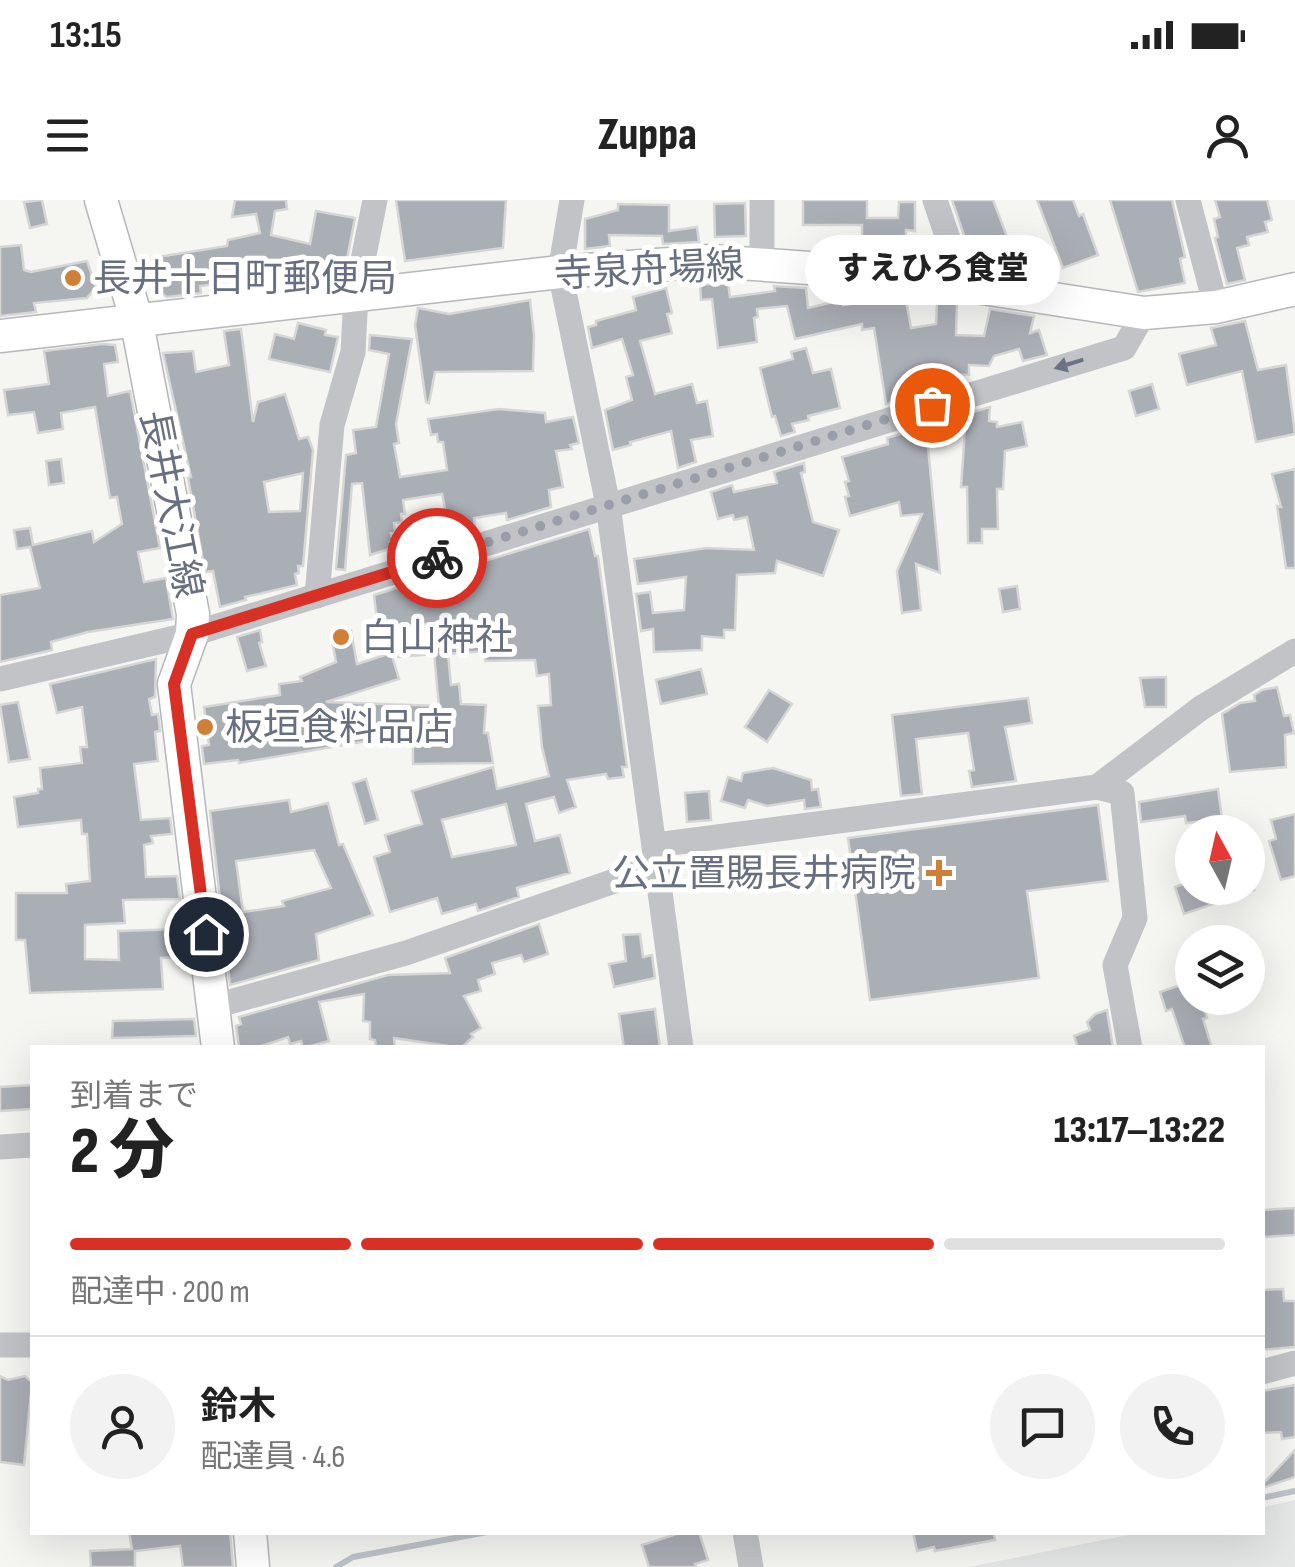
<!DOCTYPE html>
<html lang="ja">
<meta charset="utf-8">
<style>
:root{--surface:#fff;--page:#f2f2f2;--text:#222;--muted:#767676;--line:#e0e0e0;--accent:#d93025}
body{margin:0;font-family:"Sofia Sans Condensed","Noto Sans JP",sans-serif;background:var(--page);color:var(--text);height:100vh;display:flex;flex-direction:column;font-size:38px;white-space:nowrap}
*{box-sizing:border-box;margin:0}
p{font-size:32px;color:var(--muted)}
.icon{flex:none;width:55px;height:55px;fill:none;stroke:currentColor;stroke-width:2;stroke-linecap:round;stroke-linejoin:round}
.map{position:relative;flex:1;overflow:hidden}
.panel{position:absolute;left:30px;top:845px;width:1235px;height:490px;display:flex;flex-direction:column;background:var(--surface);border-radius:0px;box-shadow:0 10px 40px #0002}
.panel>*{flex:none}
.needle{width:65px;rotate:352deg}
.tools{position:absolute;left:1175px;top:615px;display:grid;gap:20px}
.tools a{display:grid;place-items:center;width:90px;height:90px;border-radius:50%;background:var(--surface);box-shadow:0 10px 40px #0002;font-size:50px}
.pin{position:absolute;display:grid;place-items:center;width:85px;height:85px;color:#fff;margin:-42px;border:5px solid #fff;border-radius:50%;box-shadow:0 2px 10px #0007}
.courier{position:absolute;display:grid;place-items:center;width:100px;height:100px;margin:-50px;border:8px solid #d93025;border-radius:50%;background:#fff;color:#222;box-shadow:0 2px 12px #0007}
.bubble{position:absolute;height:70px;border-radius:35px;background:var(--surface);box-shadow:0 10px 40px #0002;font-size:32px;font-weight:800;line-height:70px;text-align:center}
.overview em{font-style:normal;font-weight:800}
.overview div{display:flex;flex-direction:column-reverse}
.overview{display:flex;align-items:center;justify-content:space-between;height:170px;padding:0 40px}
h1{font-size:65px;font-weight:800;line-height:75px}
.bar{display:grid;grid-template-columns:repeat(4,1fr);gap:15px 10px;align-content:center;height:120px;padding:0 40px}
.bar i{height:12px;border-radius:8px;background:var(--line)}
.bar .current{background:var(--accent)}
.bar p{grid-column:span 4}
.line{display:flex;align-items:center;gap:25px;padding:0 40px;border-top:2px solid var(--line)}
.line div{flex:1}
.round{display:grid;place-items:center;flex:none;width:105px;height:105px;border-radius:52px;background:var(--page)}
.status{display:flex;justify-content:space-between;align-items:center;height:70px;padding:0 50px;background:var(--surface);direction:ltr}
.status svg{height:28px;fill:currentColor}
header{display:flex;justify-content:space-between;align-items:center;height:130px;padding:0 40px;background:var(--surface);font-size:45px;font-weight:800}
.map>svg:first-child{display:block}
.built{fill:#e5e6e6}
.lines{fill:none;stroke-linecap:round;stroke-linejoin:round}
.stream{stroke:#bdc3c9;stroke-width:6}
.building{fill:#aaaeb5;stroke:#d6d7d5;stroke-width:2.5;fill-rule:evenodd}
.major-casing{stroke:#b5b7bb;stroke-width:35}
.minor{stroke:#c1c3c7;stroke-width:25}
.major{stroke:#fff;stroke-width:32}
.oneway{fill:#6c7384}
.done{stroke:#999ea8;stroke-width:10;stroke-dasharray:0 18}
.route{stroke:#d93025;stroke-width:12}
.poi-dot{fill:#d07f37;stroke:#fff;stroke-width:4}
.labels{text-anchor:middle;stroke-width:10;stroke-linejoin:round;paint-order:stroke}
.street-label{font-size:38px;fill:#676f80;stroke:#fff}
.poi-label{font-size:38px;fill:#676f80;stroke:#fff;text-anchor:start}
</style>
<div class="status"><b>13:15</b><svg viewBox="0 0 49 12"><path d="M0 12V9h3v3zM5 12V6h3v6zM10 12V3h3v9zM15 12V0h3v12zM26 1h20v11H26zM47 4h2v5h-2z"/></svg></div>
<header><svg class="icon" aria-label="menu" viewBox="0 0 24 24"><path d="M4 6h16M4 12h16M4 18h16"/></svg>Zuppa<svg class="icon" aria-label="person" viewBox="0 0 24 24"><circle cx="12" cy="8" r="4"/><path d="M4 21q1-7 8-7t8 7"/></svg></header>
<div class="map">
<svg width="1295" height="1367" viewBox="0 0 1295 1367">
<rect width="100%" height="100%" fill="#f5f5f2"/>
<polygon class="built" points="1295,1300 1295,1367 969,1367 1138,1333 1262,1332 1263,1307"/>
<g class="lines">
<g class="stream">
<polyline points="1262,1298 1295,1291"/>
<polyline points="336,1367 353,1357 487,1332"/>
</g>
</g>
<g class="building">
<polygon points="42,0 47,24 30,28 24,2"/>
<polygon points="235,0 286,0 287,9 275,11 271,35 310,44 316,11 355,18 345,69 284,60 287,79 271,83 230,90 229,83 200,86 201,93 167,97 153,88 145,59 227,46 228,40 260,33 256,14 232,17"/>
<polygon points="396,0 506,0 503,48 405,61"/>
<polygon points="803,0 867,0 867,18 898,18 899,2 915,2 915,31 906,30 906,44 890,44 890,49 862,49 862,25 803,25"/>
<polygon points="952,0 993,0 1008,39 970,53"/>
<polygon points="1037,0 1073,0 1079,16 1083,14 1098,55 1063,68"/>
<polygon points="1110,0 1172,0 1185,57 1180,59 1185,83 1138,92"/>
<polygon points="1215,0 1267,0 1272,20 1265,22 1268,32 1247,37 1249,45 1237,48 1245,80 1227,84 1215,38 1218,37 1214,19 1220,17"/>
<polygon points="745,3 746,36 715,37 714,4"/>
<polygon points="618,4 669,5 669,31 697,27 699,42 663,44 662,36 609,35 610,46 585,49 585,19 618,10"/>
<polygon points="21,45 24,70 31,72 87,61 96,87 87,98 34,103 36,112 0,116 0,47"/>
<polygon points="728,82 730,97 775,91 774,86 806,88 808,108 842,100 843,105 890,98 890,102 906,100 911,128 936,124 937,102 957,104 956,135 984,136 990,109 1034,116 1030,133 1039,130 1047,155 1023,161 1019,149 994,156 989,166 969,165 969,175 947,174 948,185 886,204 874,128 862,130 862,124 795,139 787,106 757,109 758,117 754,118 757,142 718,148 712,99 701,100 700,85"/>
<polygon points="666,88 672,113 667,114 672,133 640,141 655,194 692,184 697,203 707,201 713,236 691,240 696,262 678,268 671,231 630,242 631,245 613,250 605,210 632,200 626,177 633,175 622,139 592,148 588,127 596,125 596,121 636,110 633,97"/>
<polygon points="530,100 534,135 533,171 435,172 429,203 426,202 415,125 418,108 449,114"/>
<polygon points="1245,121 1258,170 1286,165 1295,234 1256,242 1242,171 1187,185 1179,154 1216,145 1211,128"/>
<polygon points="298,123 326,130 325,135 338,137 330,172 269,159 275,134 294,139"/>
<path d="M 241,129 L 253,222 L 258,202 L 285,194 L 299,239 L 308,237 L 313,250 L 303,366 L 298,366 L 299,373 L 295,374 L 297,385 L 245,397 L 246,400 L 220,407 L 213,371 L 205,372 L 188,278 L 191,277 L 163,153 L 193,151 L 196,172 L 229,165 L 224,131 ZM 303,273 L 300,311 L 269,312 L 264,282 Z"/>
<polygon points="370,135 412,139 396,224 399,243 394,244 400,277 447,270 443,242 438,242 437,234 431,235 428,219 499,209 545,213 546,222 573,217 579,243 570,245 572,249 556,251 563,287 549,290 551,307 507,320 506,313 474,318 475,330 451,338 442,294 403,300 405,314 401,314 402,322 394,323 395,332 391,333 393,341 390,342 392,348 370,355 362,283 352,284 345,370 336,369 346,255 356,253 353,230 376,227 389,154 369,150"/>
<polygon points="102,144 115,145 118,162 104,164 108,196 130,191 160,348 138,352 144,382 166,378 173,419 88,432 51,442 52,450 0,462 0,395 40,388 30,347 17,349 14,330 30,328 33,345 92,331 94,342 122,324 117,297 110,298 95,207 61,213 63,229 38,233 34,212 8,215 4,190 49,184 44,151"/>
<polygon points="806,148 813,173 831,169 840,208 808,216 809,220 792,224 795,232 781,236 775,216 772,217 760,168 793,159 791,152"/>
<polygon points="1152,184 1159,209 1136,216 1129,191"/>
<polygon points="990,207 989,221 997,222 997,227 1022,222 1027,246 1005,251 1003,289 997,289 998,329 982,329 982,343 968,343 967,287 961,287 966,214"/>
<polygon points="926,226 940,373 916,364 921,410 902,413 897,371 922,314 901,316 899,302 850,316 845,297 849,296 845,282 849,281 842,257 888,244 887,238"/>
<polygon points="61,259 64,283 49,285 46,261"/>
<polygon points="804,263 805,272 801,273 813,322 839,330 823,376 777,361 775,373 737,375 735,430 724,430 724,438 702,436 702,450 654,452 653,429 641,431 636,394 650,392 653,413 684,410 686,377 638,384 634,359 706,348 754,350 747,317 734,320 733,315 718,319 711,292 732,285 734,292 777,283 774,272"/>
<polygon points="1295,269 1295,368 1286,368 1277,306 1281,307 1272,274"/>
<path d="M 589,329 L 595,356 L 598,356 L 627,567 L 622,567 L 624,577 L 608,579 L 606,574 L 567,580 L 576,607 L 559,613 L 554,597 L 526,604 L 535,641 L 560,635 L 570,673 L 517,688 L 519,697 L 478,711 L 476,704 L 442,714 L 437,698 L 390,712 L 374,657 L 390,652 L 385,635 L 422,624 L 412,591 L 493,567 L 497,589 L 549,576 L 542,547 L 538,506 L 551,505 L 549,474 L 537,476 L 535,460 L 485,461 L 486,451 L 448,454 L 451,485 L 459,484 L 461,504 L 486,505 L 484,533 L 488,533 L 493,563 L 413,564 L 413,533 L 239,563 L 238,560 L 204,564 L 202,546 L 209,545 L 204,507 L 280,495 L 279,484 L 302,481 L 300,477 L 336,462 L 331,435 L 351,431 L 357,464 L 391,453 L 399,479 L 326,502 L 439,506 L 434,454 L 398,457 L 397,451 L 473,427 L 471,419 L 378,429 L 374,395 ZM 506,604 L 516,645 L 452,657 L 442,620 Z"/>
<polygon points="1017,386 1020,409 1003,412 999,389"/>
<polygon points="260,430 262,442 259,443 266,466 247,471 237,437"/>
<polygon points="156,459 155,497 149,499 152,515 158,514 160,531 155,532 158,561 134,564 141,620 170,618 172,634 151,636 153,643 144,645 146,677 177,676 180,699 123,700 125,723 85,725 85,759 119,760 118,731 184,729 187,757 161,758 163,789 30,793 25,740 16,740 16,693 67,693 66,684 90,681 87,634 82,634 81,620 18,627 14,597 38,593 38,589 42,589 40,568 82,563 80,547 87,547 82,507 57,513 50,484"/>
<polygon points="701,469 707,494 661,504 656,480"/>
<polygon points="1166,477 1166,507 1145,507 1140,478"/>
<polygon points="1277,487 1284,516 1290,515 1294,533 1285,535 1286,567 1230,572 1222,514 1240,503 1255,501 1254,495 1262,490"/>
<polygon points="769,490 792,504 767,542 745,527"/>
<polygon points="1028,498 1032,523 1005,527 1016,581 972,587 969,571 974,570 968,533 916,539 922,594 901,596 892,515"/>
<polygon points="18,502 30,559 9,562 0,505"/>
<polygon points="773,568 811,580 812,590 818,589 821,607 805,609 804,600 767,606 748,600 745,608 721,601 728,577 741,581 743,573"/>
<polygon points="366,579 378,620 365,624 353,583"/>
<polygon points="1218,589 1222,619 1186,623 1185,616 1141,622 1139,602"/>
<polygon points="709,591 711,620 687,622 685,593"/>
<path d="M 289,600 L 291,612 L 328,603 L 339,645 L 343,644 L 373,715 L 316,734 L 319,760 L 230,785 L 210,611 ZM 314,650 L 331,688 L 282,701 L 284,706 L 243,712 L 236,661 Z"/>
<polygon points="1098,605 1108,681 1027,691 1039,778 870,800 848,638"/>
<polygon points="1295,614 1295,676 1281,680 1269,641 1276,639 1271,620"/>
<polygon points="1192,681 1192,688 1253,688 1254,690 1184,714 1175,687"/>
<polygon points="539,724 548,754 524,762 521,755 492,763 495,774 478,780 481,791 464,796 481,828 471,834 473,837 461,848 394,838 395,848 376,848 375,840 370,839 370,822 363,821 364,794 319,802 329,841 303,848 301,841 290,844 288,837 256,848 239,848 236,826 241,824 239,817 388,775 450,773 445,758"/>
<polygon points="640,734 643,757 652,755 655,778 614,787 609,764 626,761 623,735"/>
<polygon points="1192,781 1192,798 1201,798 1207,818 1203,819 1212,848 1185,848 1172,809 1166,811 1160,792"/>
<polygon points="655,809 660,848 624,848 619,814"/>
<polygon points="1107,810 1113,848 1078,848 1074,836 1090,830 1087,822 1095,814"/>
<polygon points="194,819 196,836 112,838 113,821"/>
<polygon points="32,885 32,909 0,911 0,887"/>
<polygon points="1295,1008 1295,1035 1262,1037 1262,1010"/>
<polygon points="1283,1089 1284,1101 1295,1101 1295,1147 1262,1150 1262,1090"/>
<polygon points="0,1176 8,1180 25,1176 32,1182 24,1265 0,1262"/>
<polygon points="1295,1185 1295,1237 1282,1239 1281,1232 1262,1233 1262,1191"/>
<polygon points="1295,1250 1295,1277 1262,1288 1262,1285"/>
<polygon points="129,1332 230,1332 233,1367 183,1367 180,1346 135,1351 135,1367 91,1367 90,1351 132,1349"/>
<polygon points="673,1332 699,1332 708,1360 695,1364 696,1367 649,1367 642,1345 674,1335"/>
<polygon points="913,1332 994,1332 995,1340 935,1351 934,1347 917,1351"/>
</g>
<g class="lines">
<defs>
<g id="major">
<polyline points="101,0 136,118 193,414 192,434 174,484 218,848"/>
<polyline points="0,136 560,72 711,61 893,74 1144,113 1216,107 1295,89"/>
<polyline points="250,1332 253,1367"/>
</g>
</defs>
<use href="#major" class="major-casing"/>
<g class="minor">
<polyline points="572,0 560,72 608,305 681,848"/>
<polyline points="935,0 964,86"/>
<polyline points="1188,0 1216,107"/>
<polyline points="762,63 762,0"/>
<polyline points="317,396 332,225 353,152 356,95 375,0"/>
<polyline points="0,479 192,434 1124,148 1144,113"/>
<polyline points="1097,587 1201,508 1295,451"/>
<polyline points="656,645 1097,587 1122,593 1135,718 1115,765 1130,848"/>
<polyline points="215,806 406,753 658,666"/>
<polyline points="0,947 32,945"/>
<polyline points="0,1145 32,1145"/>
<polyline points="1262,1172 1295,1163"/>
<polyline points="745,1332 751,1367"/>
</g>
<use href="#major" class="major"/>
</g>
<defs><path id="oneway-solid" d="M-6-.8H1V-3.2L6.5 0L1 3.2V.8H-6Z" transform="scale(2.5)"/></defs>
<use class="oneway" href="#oneway-solid" transform="translate(1069 164) rotate(163)"/>
<g class="lines">
<polyline class="done" points="437,358 932,205"/>
<polyline class="route" points="206,734 174,484 192,434 437,358"/>
</g>
<g class="poi-dot">
<circle cx="73" cy="78" r="10"/>
<circle cx="341" cy="437" r="10"/>
<circle cx="205" cy="527" r="10"/>
<path d="M934 658h10v10h10v10h-10v10h-10v-10h-10v-10h10z"/>
</g>
<g class="labels">
<g class="street-label">
<text transform="translate(649 69) rotate(-3)" y="13">寺泉舟場線</text>
<text transform="translate(172 304) rotate(79)" y="13">長井大江線</text>
</g>
<g class="poi-label">
<text x="93" y="91">長井十日町郵便局</text>
<text x="361" y="450">白山神社</text>
<text x="225" y="540">板垣食料品店</text>
<text x="916" y="686" text-anchor="end">公立置賜長井病院</text>
</g>
</g>
</svg>
<div class="tools">
<a><svg class="needle" viewBox="-14 -14 28 28"><path d="M0-13l5 13h-10z" fill="#e53935"/><path d="M0 13l5-13h-10z" fill="#767676"/></svg></a>
<a><svg class="icon" aria-label="layers" viewBox="0 0 24 24"><path d="M12 4l9 5-9 5-9-5zM3 14l9 5 9-5"/></svg></a>
</div>
<div class="pin" style="left:932px;top:205px;background:#ea580c"><svg class="icon" aria-label="bag" viewBox="0 0 24 24"><path d="M5 8h14l-1 12H6zM9 8a3 3 0 0 1 6 0"/></svg></div>
<div class="pin" style="left:206px;top:734px;background:#1f2937"><svg class="icon" aria-label="home" viewBox="0 0 24 24"><path d="M3 11l9-7 9 7M6 9v11h12V9"/></svg></div>
<div class="courier" style="left:437px;top:358px"><svg class="icon" aria-label="bike" viewBox="0 0 24 24"><circle cx="6" cy="16" r="4"/><circle cx="18" cy="16" r="4"/><path d="M6 16l4-8h5l3 8M10 8l3 8H6M13 5h3"/></svg></div>
<div class="bubble" style="left:805px;top:35px;width:255px">すえひろ食堂</div>
<section class="panel">
<div class="overview"><div><h1>2 分</h1><p>到着まで</p></div><em>13:17–13:22</em></div>
<div class="bar"><i class="current"></i><i class="current"></i><i class="current"></i><i></i><p>配達中 · 200 m</p></div>
<div class="line" style="height:180px"><a class="round"><svg class="icon" aria-label="person" viewBox="0 0 24 24"><circle cx="12" cy="8" r="4"/><path d="M4 21q1-7 8-7t8 7"/></svg></a><div><b>鈴木</b><p>配達員 · 4.6</p></div><a class="round"><svg class="icon" aria-label="chat" viewBox="0 0 24 24"><path d="M4 5h16v11H9l-5 4z"/></svg></a><a class="round"><svg class="icon" aria-label="phone" viewBox="0 0 24 24"><path d="M5 4h4l2 5-3 2q2 4 5 5l2-3 5 2v4C11 20 4 13 5 4z"/></svg></a></div>
</section>
</div>
